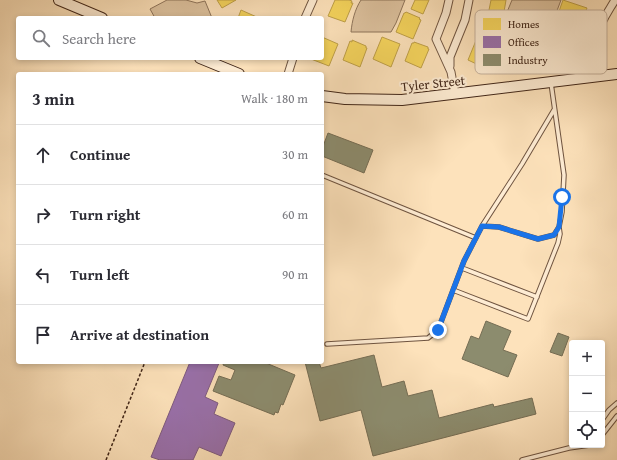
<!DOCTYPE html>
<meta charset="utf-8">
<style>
body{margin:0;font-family:"Gentium Book Plus",serif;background:#f7f7f7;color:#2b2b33}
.controls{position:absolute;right:12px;bottom:12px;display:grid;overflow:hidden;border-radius:4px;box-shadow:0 2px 6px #0003}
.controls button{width:36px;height:36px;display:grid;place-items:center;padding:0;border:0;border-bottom:1px solid #e1e1e2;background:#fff;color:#2b2b33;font:20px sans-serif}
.stop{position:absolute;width:12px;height:12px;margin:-9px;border:3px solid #1a73e8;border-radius:50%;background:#fff}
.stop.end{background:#1a73e8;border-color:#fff;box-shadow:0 1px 4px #0008}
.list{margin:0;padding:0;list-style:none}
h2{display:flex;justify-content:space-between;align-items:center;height:52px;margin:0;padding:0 16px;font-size:17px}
h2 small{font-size:13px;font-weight:400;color:#7c7c81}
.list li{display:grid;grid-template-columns:26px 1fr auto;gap:12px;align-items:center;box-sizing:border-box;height:60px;padding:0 16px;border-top:1px solid #e1e1e2}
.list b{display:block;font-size:15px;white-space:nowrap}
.list em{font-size:13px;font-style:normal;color:#7c7c81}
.icon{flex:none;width:22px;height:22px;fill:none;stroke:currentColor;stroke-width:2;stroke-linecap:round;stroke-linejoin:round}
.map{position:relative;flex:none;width:617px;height:460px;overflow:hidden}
.search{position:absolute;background:#fff;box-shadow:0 2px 6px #0003;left:16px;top:16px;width:308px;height:44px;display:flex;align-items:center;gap:10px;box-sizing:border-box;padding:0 14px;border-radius:4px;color:#7c7c81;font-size:15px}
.panel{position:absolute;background:#fff;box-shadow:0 2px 6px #0003;left:16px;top:72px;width:308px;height:292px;border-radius:4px}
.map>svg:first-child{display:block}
.green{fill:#ddc29f;stroke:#8e745b}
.homes{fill:#f6d55c;stroke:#bfa047}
.offices{fill:#9970ab;stroke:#7e5a7f}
.industry{fill:#8c8c6e;stroke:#756d54}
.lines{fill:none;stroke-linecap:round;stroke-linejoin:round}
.lane-casing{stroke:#6f5440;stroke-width:5.5}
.street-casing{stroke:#6f5440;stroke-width:9}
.secondary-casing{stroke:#402517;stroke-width:12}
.path{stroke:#402517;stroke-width:1.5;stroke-dasharray:3 2;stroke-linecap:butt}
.lane{stroke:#feecd3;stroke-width:3.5}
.street{stroke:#feecd3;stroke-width:7}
.secondary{stroke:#feecd3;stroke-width:10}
.route{stroke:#1a73e8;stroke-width:5}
.labels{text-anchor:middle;stroke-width:4;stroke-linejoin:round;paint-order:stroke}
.street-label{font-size:13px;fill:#402517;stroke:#feecd3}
.key{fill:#feecd3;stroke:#c5b09b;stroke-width:1}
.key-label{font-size:11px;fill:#402517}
</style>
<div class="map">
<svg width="617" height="460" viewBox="0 0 617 460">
<rect width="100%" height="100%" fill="#fde2bb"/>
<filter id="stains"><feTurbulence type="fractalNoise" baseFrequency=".005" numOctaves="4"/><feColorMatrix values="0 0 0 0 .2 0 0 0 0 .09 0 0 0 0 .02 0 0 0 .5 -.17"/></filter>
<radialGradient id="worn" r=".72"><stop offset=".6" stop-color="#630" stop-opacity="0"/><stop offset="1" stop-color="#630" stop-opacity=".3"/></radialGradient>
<path class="green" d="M167,0H186L197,3L205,1L212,18H155L150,9Z
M361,0H405L396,23L391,32H351C352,21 355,9 361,0Z
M512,0H561L555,16L546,15C534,21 516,32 505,17Z"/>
<path class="homes" d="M217,0H236L222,8Z
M335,0H349L352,1L351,3H353L345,22L328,16Z
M415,0H429L423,14L411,9Z
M491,0H506L502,24L499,23L497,35L483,33L486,20H487Z
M563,0L587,8L580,26L557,17Z
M241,10L259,18H238Z
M406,12L420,18L419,19L421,20L413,39L396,32L404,13H405Z
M322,37L338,44L329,66L311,59L322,58Z
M382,37L400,44L391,67L373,59Z
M477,38L493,44L483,67L468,60Z
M352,40L366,46V48H367L360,67L343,60L350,41L352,42Z
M414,42L428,47V49H429L421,68L405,61L412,43H414Z"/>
<path class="offices" d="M190,362L219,363L205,397L218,403L214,414L235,423L221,456L199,447L193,460H160L151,457Z"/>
<path class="industry" d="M328,133L373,150L364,173L322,156V149Z
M486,321L511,331L503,350L517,355L508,377L462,359L471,336L479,339Z
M558,333L569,337L562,356L550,352Z
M374,355L382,387L404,381L408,396L432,390L439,418L493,404L494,407L532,398L536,414L373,456L361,410L320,421L305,362H319L321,368Z
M224,362H267L266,363L295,375L283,405L281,404L278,413L275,412L274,415L213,391L219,376L231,380L235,370L223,365Z"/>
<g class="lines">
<g class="lane-casing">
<path id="lane" d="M551,83L564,175L562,212L559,227L554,235L538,239L499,227L482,226L522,164L554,110
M322,175L476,238
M462,268L537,297
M453,290L528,319L558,243L560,234L559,227
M327,344L428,338L438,330L464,261L482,226
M602,420L609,410L617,403
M602,435L617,416
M522,460L569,448L590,445"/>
</g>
<g class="street-casing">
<path id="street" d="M449,0L446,13L436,39L451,72L455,94
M305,18L313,0
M450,66V57L465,20L469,0
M288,74L293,58
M601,75C599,63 595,49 597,37C599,24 608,12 615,0"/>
</g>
<g class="secondary-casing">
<path id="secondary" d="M59,0L102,18
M200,58L239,74
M322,96L345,99L402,100L617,74"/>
</g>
<path class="path" d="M106,460L145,362"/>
<use href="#lane" class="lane"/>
<use href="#street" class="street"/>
<use href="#secondary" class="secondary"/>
</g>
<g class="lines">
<path class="route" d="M438,330L464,261L482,226L499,227L538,239L554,235L559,227L562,197"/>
</g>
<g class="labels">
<g class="street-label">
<text transform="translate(433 83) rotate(-6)" y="5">Tyler Street</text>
</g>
</g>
<rect x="475" y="10" width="132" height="64" rx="6" class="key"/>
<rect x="483" y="18" width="18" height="12" fill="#f6d55c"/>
<rect x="483" y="36" width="18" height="12" fill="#9970ab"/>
<rect x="483" y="54" width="18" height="12" fill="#8c8c6e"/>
<g class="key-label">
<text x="508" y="28">Homes</text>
<text x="508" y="46">Offices</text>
<text x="508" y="64">Industry</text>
</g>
<rect width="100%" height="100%" filter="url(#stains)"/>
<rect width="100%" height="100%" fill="url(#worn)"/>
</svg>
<div class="controls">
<button>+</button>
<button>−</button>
<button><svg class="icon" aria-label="locate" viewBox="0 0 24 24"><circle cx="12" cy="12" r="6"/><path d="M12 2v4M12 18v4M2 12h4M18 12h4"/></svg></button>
</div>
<div class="stop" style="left:562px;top:197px"></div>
<div class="stop end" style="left:438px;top:330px"></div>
<div class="search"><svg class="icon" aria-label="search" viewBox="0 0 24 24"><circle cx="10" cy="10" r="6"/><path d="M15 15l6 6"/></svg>Search here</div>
<section class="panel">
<h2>3 min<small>Walk · 180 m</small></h2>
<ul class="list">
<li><svg class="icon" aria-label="ahead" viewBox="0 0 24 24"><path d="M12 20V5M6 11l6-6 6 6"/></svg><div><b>Continue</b></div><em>30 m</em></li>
<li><svg class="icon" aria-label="right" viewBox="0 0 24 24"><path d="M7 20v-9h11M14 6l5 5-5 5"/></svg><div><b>Turn right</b></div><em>60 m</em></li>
<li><svg class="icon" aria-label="left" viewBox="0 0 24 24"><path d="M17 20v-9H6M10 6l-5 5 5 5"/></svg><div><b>Turn left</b></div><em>90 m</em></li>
<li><svg class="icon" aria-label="arrive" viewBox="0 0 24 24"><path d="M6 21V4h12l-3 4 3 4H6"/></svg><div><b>Arrive at destination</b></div></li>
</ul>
</section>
</div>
